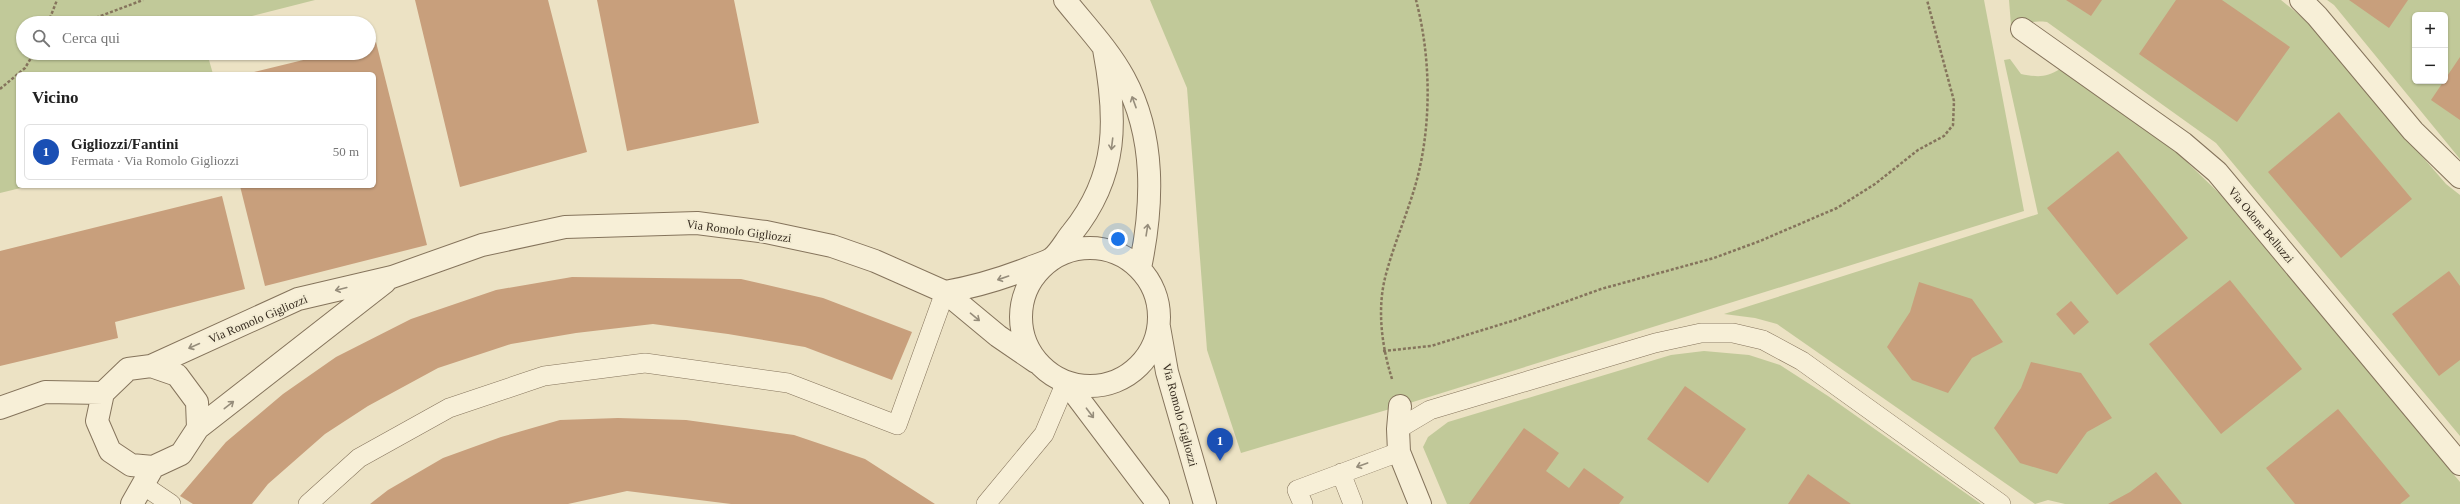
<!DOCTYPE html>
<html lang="it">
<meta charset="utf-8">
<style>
body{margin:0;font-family:"Times New Roman",serif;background:#f2f2f2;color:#222}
.controls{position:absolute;right:12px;top:12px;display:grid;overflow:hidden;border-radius:6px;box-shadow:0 1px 3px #0004}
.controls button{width:36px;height:36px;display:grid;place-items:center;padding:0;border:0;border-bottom:1px solid #e0e0e0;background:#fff;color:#222;font:20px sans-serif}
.you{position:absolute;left:1118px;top:239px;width:14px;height:14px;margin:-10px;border:3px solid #fff;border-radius:50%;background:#1a73e8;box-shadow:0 0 0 6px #1a73e833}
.badge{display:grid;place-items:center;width:26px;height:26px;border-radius:50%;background:#91332f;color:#fff;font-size:13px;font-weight:700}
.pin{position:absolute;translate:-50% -33px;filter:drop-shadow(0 1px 2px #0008)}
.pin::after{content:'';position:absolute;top:21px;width:14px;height:12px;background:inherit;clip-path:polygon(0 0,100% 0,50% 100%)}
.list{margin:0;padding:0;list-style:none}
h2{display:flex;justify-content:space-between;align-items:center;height:52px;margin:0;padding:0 16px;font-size:17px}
h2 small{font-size:13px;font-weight:400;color:#767676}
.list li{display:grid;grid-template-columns:26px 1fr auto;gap:12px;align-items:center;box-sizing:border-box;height:56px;margin:0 8px 8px;padding:0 8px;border:1px solid #e0e0e0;border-radius:6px}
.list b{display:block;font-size:15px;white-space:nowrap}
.list p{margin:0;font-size:13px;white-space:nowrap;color:#767676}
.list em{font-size:13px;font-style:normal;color:#767676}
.icon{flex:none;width:22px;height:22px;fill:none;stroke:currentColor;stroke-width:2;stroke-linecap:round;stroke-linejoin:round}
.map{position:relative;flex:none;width:2460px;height:504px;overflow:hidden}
.search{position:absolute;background:#fff;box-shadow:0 1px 3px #0004;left:16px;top:16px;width:360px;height:44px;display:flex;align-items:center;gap:10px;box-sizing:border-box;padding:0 14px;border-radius:22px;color:#767676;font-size:15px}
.panel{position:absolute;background:#fff;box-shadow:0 1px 3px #0004;left:16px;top:72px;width:360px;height:116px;border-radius:6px}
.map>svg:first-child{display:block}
.green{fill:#c1c999;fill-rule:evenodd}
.building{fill:#c89f7c}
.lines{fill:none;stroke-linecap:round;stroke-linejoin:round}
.service-casing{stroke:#85745c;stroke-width:20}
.minor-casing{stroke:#85745c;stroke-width:24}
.path{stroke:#85745c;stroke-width:2.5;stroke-dasharray:3 2;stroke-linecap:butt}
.service{stroke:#f7efd7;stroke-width:19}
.minor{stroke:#f7efd7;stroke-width:22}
.oneway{stroke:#968d7b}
.labels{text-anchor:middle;stroke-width:4;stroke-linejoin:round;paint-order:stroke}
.street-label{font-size:12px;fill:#362b1f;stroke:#f3ecd3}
</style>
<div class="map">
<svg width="2460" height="504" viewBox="0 0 2460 504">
<rect width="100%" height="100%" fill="#ece2c4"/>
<path class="green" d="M0,0H315L224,23H23V53H207L213,74H18V186H29L0,193Z
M1150,0H1984L2024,211L1400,406L1241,453L1207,350L1187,88Z
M2009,0H2281L2320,32L2338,59L2446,184L2460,195V436L2216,143L2047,22C2029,20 2022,24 2012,38Z
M2327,0H2460V159L2334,5ZM2415,15H2445V81H2415Z
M2010,59L2021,74C2037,77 2046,78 2060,69L2163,139L2221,195L2460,482V504H2065L2048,500L2035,504L1777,324L1755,318L1724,314L2038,214L2004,60Z
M1704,351L1749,355L1780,365L1828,396L1981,504H1447L1423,447L1428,437L1448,422L1671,355Z"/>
<path class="building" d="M415,0H548L587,152L460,187Z
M597,0H734L759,123L627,151Z
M2066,0H2102L2091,16Z
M2176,0H2222L2290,47L2237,122L2139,54Z
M2349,0H2408L2389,28Z
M376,42L427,245L265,286L240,186H374V74L250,73L332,53H369V44Z
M2460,57V120L2431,100Z
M2339,112L2412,199L2341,258L2268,172Z
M2118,151L2188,238L2117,295L2047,208Z
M222,196L245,289L115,322L118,338L0,366V251Z
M2449,271L2460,286V360L2439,376L2392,314Z
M572,277L741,279L823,298L912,332L892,380L805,347L728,334L653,324L576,333L511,344L438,368L368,406L325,434L268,484L252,504H193L180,496L226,442L283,394L336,357L411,319L496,290Z
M2230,280L2302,369L2221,434L2149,344Z
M1919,282L1972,299L2003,342L1972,358L1948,393L1912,380L1887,347L1910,312Z
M2071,301L2089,322L2074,335L2056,314Z
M2031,362L2081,373L2112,418L2087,432L2057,474L2020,463L1994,428L2021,388Z
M1685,386L1746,429L1708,483L1647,439Z
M2338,409L2410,496L2400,504H2295L2266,468Z
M618,418L686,420L794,435L865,459L935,504H731L627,491L568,504H370L388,490L443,458L501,437L560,420Z
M1524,428L1559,453L1546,471L1569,488L1584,468L1624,497L1619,504H1469Z
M2156,472L2182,504H2108L2130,492Z
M1808,474L1851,504H1788Z"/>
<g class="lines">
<g class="service-casing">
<path id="service" d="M1398,429L1430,410L1655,343L1701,333H1733L1763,340L1802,361L2001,504
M1341,473L1353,504
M143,485L171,504
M308,504L359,458L449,408L544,376L645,363L788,383L897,425L945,292
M986,504L1044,434L1066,382
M1303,504L1297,490L1399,452"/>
</g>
<g class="minor-casing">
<path id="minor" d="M1065,0C1085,25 1109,50 1124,78C1156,137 1153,205 1140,268
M2301,0L2317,16L2413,131L2460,177
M2022,29L2183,143L2217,172L2460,464
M1021 317a69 69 0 1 1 138 0a69 69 0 1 1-138 0Z
M945,292C974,287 1001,279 1029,268C1036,265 1045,263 1051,259C1059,254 1066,240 1072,233C1119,175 1117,118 1104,49
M1159,327L1167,372L1205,504
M151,366L298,299L392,277L482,245L565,227L697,223L766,232L832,246L875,261L945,292L998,336L1036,362
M1066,382L1158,504
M1400,406L1398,429L1399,452L1420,504
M0,408L45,392L103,393
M198,428L197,402L177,375L151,366L128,369L103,393L97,421L110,451L131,465L153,467L181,454L198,428L385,282
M132,504L153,467"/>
</g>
<path class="path" d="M48,23L57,0
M82,23L143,0
M0,89L25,68L34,53
M1383,351L1431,346L1515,320L1601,289L1714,258L1760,241L1837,208L1875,184L1918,150L1944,136L1953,125L1954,101L1927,0
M1392,379C1382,347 1377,311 1385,278C1393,246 1407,215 1416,183C1432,125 1431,57 1416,0"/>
<use href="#service" class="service"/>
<use href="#minor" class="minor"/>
</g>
<defs><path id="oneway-shaft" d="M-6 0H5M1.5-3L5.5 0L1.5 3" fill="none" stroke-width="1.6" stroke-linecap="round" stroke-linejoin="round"/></defs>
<g class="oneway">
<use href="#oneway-shaft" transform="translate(1134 102) rotate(-110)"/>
<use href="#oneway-shaft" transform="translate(1112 144) rotate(97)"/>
<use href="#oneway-shaft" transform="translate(1147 230) rotate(-81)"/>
<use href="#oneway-shaft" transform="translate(1003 278) rotate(161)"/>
<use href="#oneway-shaft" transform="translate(341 289) rotate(166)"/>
<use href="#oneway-shaft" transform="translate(975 317) rotate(40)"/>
<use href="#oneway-shaft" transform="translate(194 346) rotate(156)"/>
<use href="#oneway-shaft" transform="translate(229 405) rotate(-38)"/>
<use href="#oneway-shaft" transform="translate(1090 413) rotate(53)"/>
<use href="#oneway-shaft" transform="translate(1362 465) rotate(160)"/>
</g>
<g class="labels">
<g class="street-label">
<text transform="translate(2261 225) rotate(50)" y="4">Via Odone Belluzzi</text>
<text transform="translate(739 231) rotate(8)" y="4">Via Romolo Gigliozzi</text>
<text transform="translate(258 319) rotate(-23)" y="4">Via Romolo Gigliozzi</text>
<text transform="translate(1180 415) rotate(75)" y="4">Via Romolo Gigliozzi</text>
</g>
</g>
</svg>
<div class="controls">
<button>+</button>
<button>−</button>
</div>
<div class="you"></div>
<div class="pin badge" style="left:1220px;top:461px;background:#1a4fb4">1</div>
<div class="search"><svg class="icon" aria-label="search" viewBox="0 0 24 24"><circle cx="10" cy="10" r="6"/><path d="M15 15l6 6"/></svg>Cerca qui</div>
<section class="panel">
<h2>Vicino<small></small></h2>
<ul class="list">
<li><span class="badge" style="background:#1a4fb4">1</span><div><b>Gigliozzi/Fantini</b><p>Fermata · Via Romolo Gigliozzi</p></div><em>50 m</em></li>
</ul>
</section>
</div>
